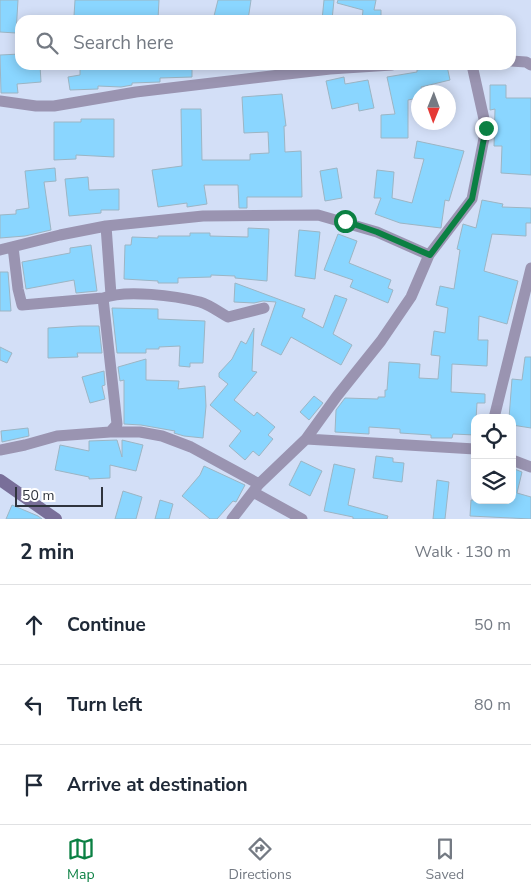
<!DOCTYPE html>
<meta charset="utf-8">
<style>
body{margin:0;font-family:"Nunito Sans",sans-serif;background:#f2f2f3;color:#1f2937}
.controls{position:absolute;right:15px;bottom:15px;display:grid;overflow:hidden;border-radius:10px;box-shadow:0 2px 12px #0003}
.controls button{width:45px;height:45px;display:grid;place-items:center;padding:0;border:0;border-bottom:1px solid #e0e1e3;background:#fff;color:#1f2937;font:25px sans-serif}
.compass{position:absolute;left:411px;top:85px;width:45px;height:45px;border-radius:50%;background:#fff;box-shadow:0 2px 12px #0003;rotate:181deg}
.scale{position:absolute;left:15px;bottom:12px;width:88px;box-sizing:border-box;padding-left:5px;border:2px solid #2f343d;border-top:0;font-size:14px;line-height:18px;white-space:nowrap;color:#2f343d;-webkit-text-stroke:4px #fff;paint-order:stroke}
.stop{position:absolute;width:15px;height:15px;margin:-11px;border:4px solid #0b8043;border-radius:50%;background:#fff}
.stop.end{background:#0b8043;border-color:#fff;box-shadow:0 1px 5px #0008}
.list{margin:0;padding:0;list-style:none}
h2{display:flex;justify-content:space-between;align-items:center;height:65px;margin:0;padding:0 20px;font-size:21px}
h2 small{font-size:16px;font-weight:400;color:#747a83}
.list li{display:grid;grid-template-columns:32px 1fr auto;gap:15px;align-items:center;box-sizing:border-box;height:80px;padding:0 20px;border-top:1px solid #e0e1e3}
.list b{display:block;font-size:19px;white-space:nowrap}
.list em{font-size:16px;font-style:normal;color:#747a83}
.icon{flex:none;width:28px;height:28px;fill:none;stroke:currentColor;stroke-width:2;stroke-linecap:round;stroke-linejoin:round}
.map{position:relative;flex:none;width:531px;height:519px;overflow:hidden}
.search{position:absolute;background:#fff;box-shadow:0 2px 12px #0003;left:15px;right:15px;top:15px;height:55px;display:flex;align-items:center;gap:12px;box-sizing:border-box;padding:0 18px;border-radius:15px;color:#747a83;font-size:19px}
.sheet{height:305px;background:#fff}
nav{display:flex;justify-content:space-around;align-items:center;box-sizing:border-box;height:70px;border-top:1px solid #e0e1e3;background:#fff;font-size:14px;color:#747a83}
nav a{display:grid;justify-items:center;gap:2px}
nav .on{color:#0b8043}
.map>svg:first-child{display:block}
.building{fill:#8ad6ff;stroke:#9cb5c4}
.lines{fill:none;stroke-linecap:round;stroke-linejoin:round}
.street{stroke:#9a94b1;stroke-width:11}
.secondary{stroke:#796f99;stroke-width:12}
.route{stroke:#0b8043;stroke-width:6}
</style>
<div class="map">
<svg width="531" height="519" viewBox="0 0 531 519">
<rect width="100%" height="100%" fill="#d3dff7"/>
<path class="building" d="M0,0H18L16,33L0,32Z
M75,0H159L158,19L122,17V20H103V18L74,16Z
M218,0H251L248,20H213Z
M324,0H334L332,20H322Z
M338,0H376L374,10H381V20H362L363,10L337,3Z
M20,54V65H40L41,82L17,84L18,93H1L0,55Z
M80,65H192V77L160,78V82L132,83V85L121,87L98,86V89L70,90L68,77L80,75Z
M447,66L450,80L421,87L422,92H418V98L408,100V138H381V115L395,114L387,77L417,72V70Z
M344,77L345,84L368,80L374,108L359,111L358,103L332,109L326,81Z
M490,85H506V98H531V175L501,173L502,146H494L495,109L490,110Z
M282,94L286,126H284L285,152L301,151L302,197H247V208H239L238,185H204L207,204L187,207V203L158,207L152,170L182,166L181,109H201L202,160H250V154L269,153L268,132L244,133L242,97Z
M81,119H114V157L76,155V159L54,160V122H81Z
M417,141L464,151L449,201L445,200L441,228L400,223L375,214L381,198H374L377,170L394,172L392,198L412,203L424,159L414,158Z
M55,168L56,181L44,182L51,230L25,236L0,238V215L16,214V210L29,208L25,171Z
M337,168L342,198L325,201L320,171Z
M88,177L89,190L119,189V210H101V213L69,216L65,179Z
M482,200L503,204L502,207L531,208V223H526V236L492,234L484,271L518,281L507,324L479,316L478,340H488L487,366L452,364L451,392L485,394V403H477L475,435L453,434L452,438H431V435L400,433V429L369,427V434L335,432L336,410L345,398L378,399V397H385V390H387L389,362L420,364L419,378L438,379L440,356L431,355L434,331L445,333L448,308L436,305L440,286L454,289L460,250L457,249L463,224L476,228Z
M248,228L269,229L267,281L235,278V276L211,275V277L178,278V283H158V281L124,279L125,245H131L132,237L158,238V236H190V233H210V236L248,237Z
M299,230L320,232L315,279L295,276Z
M338,234L357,241L349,263L391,280L388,288L393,290L388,303L350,287L353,280L324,270Z
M91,245L97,291L76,293L74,280L26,289L22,262L70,253V248Z
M0,272H8L11,311H0Z
M235,283L305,309L302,317L323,328L335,295L347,299L333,334L352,345L341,365L291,337L281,355L261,345L276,302L263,301L254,303L234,302Z
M112,308L158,309V319L205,321L203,363H190V367L179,366L180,346L159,347V349H146V353H117Z
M80,326H99L102,353H77L78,357L48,358V328Z
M254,328L252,371L257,372L234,400L254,416L257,412L275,427L268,435L273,439L259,456L253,451L245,460L229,446L241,431L210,405L228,384L219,377V373L232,359L241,341L246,344Z
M0,347L12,353L7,363L0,360Z
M525,357H531V428L512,425V418H509L512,379L522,380Z
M146,359V380L179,381L178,389L205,386L206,406L203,438L184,436L174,433L175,431L141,425L124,424V380L120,381L118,367Z
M104,371L105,385L102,386L105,399L90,403L82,377Z
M314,396L323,403L309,420L300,412Z
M28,428L29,436L2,442L1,431Z
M117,440L122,457V440L143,445L136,471L110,465V478L89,479V477L55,470L60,445L89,451V441Z
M376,456L393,458V462L404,463L402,482L373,478Z
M301,461L322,471L310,496L289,485Z
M334,464L355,469L348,505L388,516L387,519H353V517L324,511Z
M204,466L245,485L236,502L233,501L217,519H210L182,496L200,475Z
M512,468L522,472L517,493L531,497V519L470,516L471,500H512Z
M437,480L449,482L445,519H433Z
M123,491L142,497L136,519H115Z
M160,500L173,504L169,519H155Z
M12,505L38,516L42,519H6Z"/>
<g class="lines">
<path class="street" d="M511,61L526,62L531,65
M0,101L36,106H54L136,92L330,69L392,65
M106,226L111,295
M13,247L18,289L22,305L103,298C126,289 176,296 200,302C210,305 219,312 228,317L264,308
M0,250L60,235L106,226L203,216L318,215L377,232L429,255
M103,298L117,424L110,432
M494,418L531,268
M306,439L475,449
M0,450L25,445L57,436L110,432H140L162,436L191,447L259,484
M512,460L531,467
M253,492L302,519
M232,519L259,484L306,439L337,396L381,341L411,297L429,255L472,199L486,128L472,65"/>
<path class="secondary" d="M0,480L56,519"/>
</g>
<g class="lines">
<path class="route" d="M345,221L377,232L430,255L472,199L486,128"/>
</g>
</svg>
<div class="controls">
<button><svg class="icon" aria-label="locate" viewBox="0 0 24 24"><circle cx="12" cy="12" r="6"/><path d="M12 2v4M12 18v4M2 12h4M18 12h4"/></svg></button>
<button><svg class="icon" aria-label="layers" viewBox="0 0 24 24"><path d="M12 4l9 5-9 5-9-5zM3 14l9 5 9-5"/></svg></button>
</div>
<svg class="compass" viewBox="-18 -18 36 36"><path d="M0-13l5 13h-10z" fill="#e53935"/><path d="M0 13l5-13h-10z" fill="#747a83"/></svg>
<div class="scale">50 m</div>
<div class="stop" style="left:345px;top:221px"></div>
<div class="stop end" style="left:486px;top:128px"></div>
<div class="search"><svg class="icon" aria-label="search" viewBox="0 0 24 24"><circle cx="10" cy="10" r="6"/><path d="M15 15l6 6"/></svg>Search here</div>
</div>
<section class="sheet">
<h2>2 min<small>Walk · 130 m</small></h2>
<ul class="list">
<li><svg class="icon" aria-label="ahead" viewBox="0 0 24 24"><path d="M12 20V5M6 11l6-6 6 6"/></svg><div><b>Continue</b></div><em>50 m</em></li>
<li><svg class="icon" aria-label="left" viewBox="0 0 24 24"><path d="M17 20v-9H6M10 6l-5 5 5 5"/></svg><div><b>Turn left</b></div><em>80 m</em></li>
<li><svg class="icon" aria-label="arrive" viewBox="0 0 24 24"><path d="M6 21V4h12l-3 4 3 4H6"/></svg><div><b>Arrive at destination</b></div></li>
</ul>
</section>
<nav>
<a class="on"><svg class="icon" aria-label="map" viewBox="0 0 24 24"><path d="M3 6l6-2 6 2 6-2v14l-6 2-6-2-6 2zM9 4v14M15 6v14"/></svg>Map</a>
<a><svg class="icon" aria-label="directions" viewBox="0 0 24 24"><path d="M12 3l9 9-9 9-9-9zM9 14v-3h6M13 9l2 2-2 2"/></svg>Directions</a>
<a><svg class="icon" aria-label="saved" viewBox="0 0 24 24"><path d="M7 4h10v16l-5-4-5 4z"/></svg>Saved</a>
</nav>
